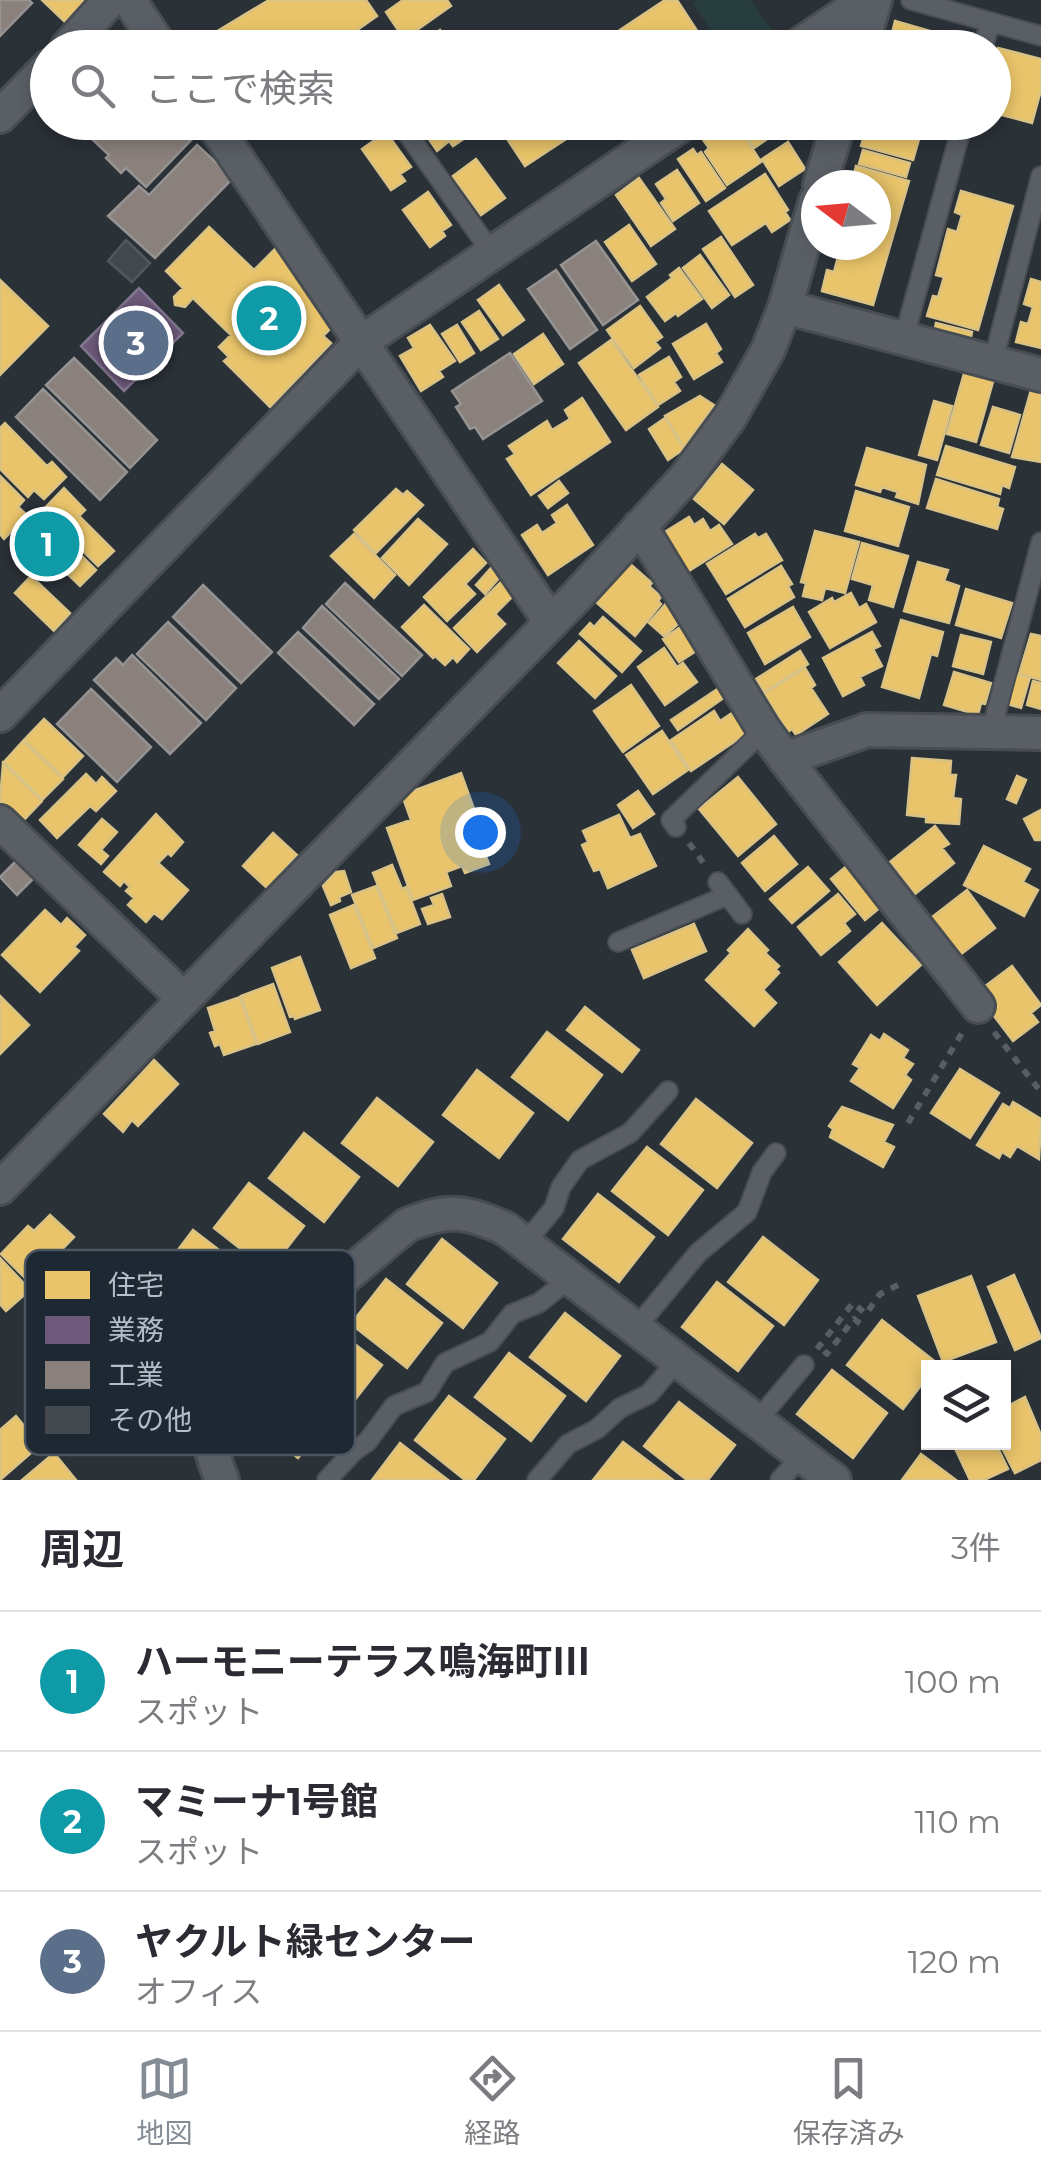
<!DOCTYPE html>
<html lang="ja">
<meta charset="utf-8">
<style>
body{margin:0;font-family:Montserrat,"Noto Sans JP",sans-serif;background:#f7f7f7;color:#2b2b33}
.controls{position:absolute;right:30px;bottom:30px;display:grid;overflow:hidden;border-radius:0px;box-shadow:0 5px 15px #0003}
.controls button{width:90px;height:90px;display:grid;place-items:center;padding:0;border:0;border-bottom:2px solid #e1e1e2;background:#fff;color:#2b2b33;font:50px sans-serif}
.compass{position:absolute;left:801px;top:170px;width:90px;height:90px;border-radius:50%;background:#fff;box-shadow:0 5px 15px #0003;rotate:286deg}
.you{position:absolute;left:480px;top:832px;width:35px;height:35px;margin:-25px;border:8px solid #fff;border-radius:50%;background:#1a73e8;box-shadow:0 0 0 15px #1a73e833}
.badge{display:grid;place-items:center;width:65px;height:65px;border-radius:50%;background:#838c95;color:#fff;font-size:32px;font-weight:700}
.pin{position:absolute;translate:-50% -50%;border:5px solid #fff;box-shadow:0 2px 10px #0006}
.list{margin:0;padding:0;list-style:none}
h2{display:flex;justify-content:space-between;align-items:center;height:130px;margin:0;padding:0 40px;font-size:42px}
h2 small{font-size:32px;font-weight:400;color:#7c7c81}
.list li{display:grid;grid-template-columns:65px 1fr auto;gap:30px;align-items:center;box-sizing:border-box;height:140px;padding:0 40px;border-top:2px solid #e1e1e2}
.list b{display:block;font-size:38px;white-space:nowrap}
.list p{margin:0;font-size:32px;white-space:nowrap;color:#7c7c81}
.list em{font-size:32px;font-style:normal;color:#7c7c81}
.icon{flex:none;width:55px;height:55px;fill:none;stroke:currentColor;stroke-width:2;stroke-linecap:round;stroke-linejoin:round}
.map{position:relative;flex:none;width:1041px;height:1480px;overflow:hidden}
.search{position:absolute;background:#fff;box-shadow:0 5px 15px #0003;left:30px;right:30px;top:30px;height:110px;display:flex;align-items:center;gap:25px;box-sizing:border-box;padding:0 35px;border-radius:55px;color:#7c7c81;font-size:38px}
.sheet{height:550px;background:#fff}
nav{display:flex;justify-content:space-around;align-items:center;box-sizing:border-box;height:140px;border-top:2px solid #e1e1e2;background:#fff;font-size:28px;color:#7c7c81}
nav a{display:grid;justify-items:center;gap:5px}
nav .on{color:#838c95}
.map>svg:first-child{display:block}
.green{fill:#273d3e}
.homes{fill:#e9c46a;stroke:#d9c286;stroke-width:2.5}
.offices{fill:#6d597a;stroke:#827791;stroke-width:2.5}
.industry{fill:#8a817c;stroke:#969393;stroke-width:2.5}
.building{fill:#42484d;stroke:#52585f;stroke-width:2.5}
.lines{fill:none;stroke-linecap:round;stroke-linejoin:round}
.service-casing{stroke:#484d52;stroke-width:22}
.minor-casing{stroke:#484d52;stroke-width:38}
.path{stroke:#585e62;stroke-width:6;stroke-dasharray:8 8;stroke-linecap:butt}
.service{stroke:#5a5f65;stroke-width:18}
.minor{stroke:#5a5f65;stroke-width:32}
.key{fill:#1d2832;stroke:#4a555f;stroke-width:2.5}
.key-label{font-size:28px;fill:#b3bdc8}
</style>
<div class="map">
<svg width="1041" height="1480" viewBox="0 0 1041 1480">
<rect width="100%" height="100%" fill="#2a3137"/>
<path class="green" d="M698,0H751L780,42L773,47H722L693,4Z"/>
<path class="homes" d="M42,0H86L65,22Z
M269,0H366L377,16L332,48L191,47Z
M403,0H447L451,6L404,39L386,12Z
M665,0H677L707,46L593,48Z
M895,21L948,36L945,48H896L897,45L890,42Z
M440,30L450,45L417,48L416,46Z
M998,48L1041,59V90L1032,123L994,113V91L1000,75L994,73Z
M417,122H454L465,138L453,146L449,141L437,151Z
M496,122H592L525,166Z
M716,122H735L761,162L727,185L705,152L709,148L699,134Z
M737,122H769L776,133L754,148Z
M875,122H924L913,160L861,146L867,126L873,127Z
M386,132L411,167L400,174L405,181L391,190L362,149Z
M788,142L805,169L779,186L762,159Z
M693,149L697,155L701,152L725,188L706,201L678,159Z
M863,150L910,163L906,177L859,164Z
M476,159L505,198L481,215L453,176Z
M856,166L909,181L873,305L822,291L827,270L834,272L839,253L830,250L832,245H876V185H851Z
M677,170L699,203L673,221L661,203L666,199L656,184Z
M765,174L788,210L785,212L790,220L772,232L766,223L732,245L709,211Z
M639,178L675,229L651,246L616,195Z
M961,191L1013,206L978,330L927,316L933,296L938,297L944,277L936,275L948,229L957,232L962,215L955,212Z
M428,192L451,225L442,231L445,236L430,247L403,210Z
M629,225L656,264L632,281L605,242Z
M209,227L254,270L275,249L289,261L332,327L323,336L331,343L270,407L224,361L229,357L219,347L231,335L193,298L185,307L175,305L174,297L183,288L166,271Z
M721,237L753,285L735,297L703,249Z
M700,255L729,295L712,308L683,268Z
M679,268L702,299L678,316L676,313L665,321L647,297L672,278L670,275Z
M1031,279L1041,282V348L1016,342L1021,322L1028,324L1033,307L1024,304Z
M0,280L48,326L0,375Z
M499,285L524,320L503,335L478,300Z
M640,306L662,337L655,342L660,348L634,368L607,330Z
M479,311L498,339L481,350L462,322Z
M936,323L972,332L970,342L934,333Z
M706,324L721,349L716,353L722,362L694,379L673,344Z
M430,325L455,361L439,371L443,377L421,391L400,356L414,348L408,338Z
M457,325L474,353L460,362L442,334Z
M543,334L563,364L534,384L514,354Z
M611,340L658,407L626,430L579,363Z
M669,357L681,377L674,382L680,391L658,405L639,375Z
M965,370L994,378L976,442L947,434Z
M1031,390L1041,392V462L1012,457Z
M700,396L714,405L684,447L665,416Z
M582,398L610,442L531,495L507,459L515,454L509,446L547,421L552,430L570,419L565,410Z
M934,401L952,406L937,460L919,455Z
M993,407L1020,415L1009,453L981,445Z
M665,418L684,449L668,460L649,429Z
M5,423L47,466L52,462L66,477L44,499L34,490L28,497L0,469V428Z
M946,446L1015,467L1009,488L1002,485L1000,494L937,475Z
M867,448L926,465L918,504L896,497L898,492L882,487L880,492L856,485Z
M722,464L753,490L724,524L694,499Z
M0,476L24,500L18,507L28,516L4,539L0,534Z
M936,479L999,499L997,507L1003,509L997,529L927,508Z
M559,481L568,493L548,508L539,496Z
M64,488L85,510L79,516L114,551L98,566L42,511Z
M396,489L403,495L407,491L423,505L376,553L354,530Z
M856,491L909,507L898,546L845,531Z
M567,505L593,545L548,575L522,535L537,525L542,533L557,523L552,515Z
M39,514L96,570L80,586L45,552L39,558L18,536Z
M689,517L694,525L703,519L710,531L719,525L732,544L684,574L660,535Z
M418,519L447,544L409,585L382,558Z
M815,531L859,542L845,593L825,588L822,600L803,596L806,583L801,582Z
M354,534L395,575L374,598L331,556Z
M755,534L758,538L766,534L782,560L726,594L707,564Z
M862,543L908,556L893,607L869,600L873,585L852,579Z
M473,549L486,563L465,584L475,594L447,621L424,597Z
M918,562L948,570L944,581L959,586L949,623L904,611Z
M629,563L652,583L649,586L661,597L658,601L661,604L635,636L596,602Z
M781,566L792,584L788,586L794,597L745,627L728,599Z
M491,568L501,576L485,594L476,585Z
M31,576L70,613L54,631L15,593Z
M503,580L516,593L495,614L505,624L477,652L454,628Z
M966,589L1012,603L1001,638L956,625Z
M851,593L859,608L866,604L876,622L830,648L809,612L832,598L834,602Z
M670,599L684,619L664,636L649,623Z
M424,605L469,649L457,662L453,657L445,665L435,656L433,658L402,627Z
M793,607L810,637L765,664L748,633Z
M603,617L641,651L622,672L580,634L590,623L594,627Z
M901,620L943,632L937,656L931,654L919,698L882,687Z
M685,624L701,648L679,662L663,639Z
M872,632L880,646L873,649L882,666L860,677L864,685L843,696L823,658Z
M1031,634L1041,636V680L1019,674Z
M961,635L991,642L983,674L953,666Z
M579,641L616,676L595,698L558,663Z
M664,648L677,667L683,663L697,682L665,705L638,667Z
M800,651L808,664L764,692L756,679Z
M805,668L815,685L811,688L828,714L796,735L792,729L788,732L764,694Z
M954,672L991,683L985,704L981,703L978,715L944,705Z
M1015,674L1030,677L1021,708L1007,704Z
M1033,681L1041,683V709L1027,705Z
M631,685L659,726L623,752L594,711Z
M719,688L725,697L678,730L671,720Z
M714,711L720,721L735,711L749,732L691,771L671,740Z
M44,719L83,756L63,777L24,740Z
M662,731L688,770L653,794L626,755Z
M23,741L63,779L42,800L4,762Z
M912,758L951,761L950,775H956L953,798L961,799L959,824L926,822V817L907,815Z
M3,763L42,801L22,822L0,801Z
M461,773L490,853L485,854L489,864L465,873L462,866L446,872L451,886L413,900L387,828L411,820L402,795Z
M86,774L96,784L102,777L116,791L96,811L90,806L57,838L40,820Z
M1017,776L1026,780L1016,803L1007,799Z
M738,777L776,824L738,856L699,809Z
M638,791L654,814L633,828L618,805Z
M1041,810V840H1035L1024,819Z
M156,814L183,842L171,856L168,853L158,863L188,890L162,919L154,913L146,922L128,905L134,898L126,891L130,887L124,881L120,886L104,872Z
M619,815L630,838L640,834L656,866L608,888L600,869L594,871L582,845L588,842L583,831Z
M102,819L117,832L101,850L108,856L101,864L79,845Z
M935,826L949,844L942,848L954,863L915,894L890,862Z
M273,833L297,855L267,888L243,866Z
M774,836L797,864L765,891L742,863Z
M984,846L1030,869L1023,882L1038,890L1024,916L964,885Z
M392,865L402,889L406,887L420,924L397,933L373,873Z
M848,865L883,905L865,920L831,879Z
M808,867L829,891L792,923L770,899Z
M344,871L351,892L339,897L340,901L331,905L323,886L336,872Z
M376,886L397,938L373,948L352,895Z
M967,890L995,928L956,958L927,921Z
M442,894L450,917L428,924L422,909L434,905L431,898Z
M838,894L855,914L844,923L850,931L821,955L798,927Z
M354,905L375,958L351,968L330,915Z
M45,910L61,925L67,918L85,935L74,947L79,951L40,992L2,955Z
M882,923L921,965L877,1005L839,962Z
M694,924L706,951L644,978L632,950Z
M748,929L768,950L765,953L779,966L776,969L779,973L763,990L776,1003L754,1026L706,980L731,953L728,950Z
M300,957L320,1010L295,1019L294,1016L290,1017L272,968Z
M1012,966L1041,1005L1031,1013L1038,1022L1013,1041L991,1012L994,1008L986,997L984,987Z
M273,984L290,1032L258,1044L241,996Z
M0,996L29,1025L0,1054Z
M240,997L256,1044L224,1055L220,1044L215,1046L210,1033L215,1031L208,1008Z
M585,1007L639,1050L622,1072L567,1030Z
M547,1032L602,1075L568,1120L512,1077Z
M884,1034L908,1050L903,1058L913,1064L905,1075L911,1080L893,1108L851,1081L860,1068L853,1064L871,1035L880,1041Z
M154,1060L178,1084L138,1126L132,1120L123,1132L104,1114Z
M960,1069L999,1093L970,1138L931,1113Z
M477,1070L533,1113L499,1158L443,1115Z
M377,1098L433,1142L398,1186L342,1143Z
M696,1099L752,1143L717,1188L661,1144Z
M1013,1102L1041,1119L1039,1159L1017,1146L1010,1157L1002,1152L999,1158L977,1145L1003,1104L1010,1108Z
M842,1107L893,1125L884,1142L894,1147L883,1167L830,1137L833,1129L829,1126Z
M304,1133L359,1177L324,1222L269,1178Z
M647,1147L703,1190L668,1235L612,1191Z
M249,1183L304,1226L269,1271L214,1228Z
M598,1194L654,1237L619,1282L563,1239Z
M50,1215L74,1237L51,1261L56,1266L36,1289L1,1254L28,1226L34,1231Z
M193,1230L249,1273L214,1318L159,1275Z
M763,1237L818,1280L784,1325L728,1282Z
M442,1239L497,1283L463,1328L407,1284Z
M0,1258L30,1290L6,1311L0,1304Z
M1014,1275L1041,1338L1015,1350L988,1287Z
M971,1276L996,1342L943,1362L918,1296Z
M386,1279L442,1323L407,1368L351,1324Z
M717,1282L773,1326L738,1371L682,1327Z
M565,1313L620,1356L586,1401L530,1357Z
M882,1320L938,1364L928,1368V1376L903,1409L847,1365Z
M326,1322L382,1365L347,1410L291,1367Z
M509,1353L565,1396L531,1441L475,1397Z
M277,1369L333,1413L298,1458L243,1414Z
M832,1370L887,1413L853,1458L797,1414Z
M449,1396L505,1439L474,1480H465L415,1440Z
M1025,1397L1041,1435V1460L1015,1473L999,1442H1004V1402L1006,1407Z
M679,1402L735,1445L708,1480H687L644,1446Z
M16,1416L40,1445L0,1480V1430Z
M623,1442L673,1480H593Z
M952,1442H995L1008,1469L984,1480H970Z
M400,1443L448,1480H372Z
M54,1453L76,1480H22Z
M921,1454L956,1480H902Z"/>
<path class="offices" d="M139,288L183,333L124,391L81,346Z"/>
<path class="industry" d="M0,0H29L32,3L0,36Z
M110,122H179L194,137L146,187L126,168L121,173L106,158L109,155L93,140Z
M197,145L233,178L155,258L108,216L139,186L149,195Z
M596,241L638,300L603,325L561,265Z
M556,270L597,330L570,349L528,289Z
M510,353L542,401L483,439L475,427L470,429L456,407L461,404L452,391Z
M74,358L157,440L130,468L46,385Z
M43,389L127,472L100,500L16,417Z
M345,583L422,655L402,676L326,604Z
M203,585L272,652L241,683L173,617Z
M322,606L399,679L379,699L303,628Z
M168,622L236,688L206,720L137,654Z
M298,632L374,704L354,725L278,653Z
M132,655L201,723L170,754L94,680L116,658L123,665Z
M91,689L151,747L117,782L57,724Z
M16,861L34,878L17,895L0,877Z"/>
<path class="building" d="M126,240L150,263L132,282L108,261Z"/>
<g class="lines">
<g class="service-casing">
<path id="service" d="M911,0L1041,36
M983,48L990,22
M402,126L492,253
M904,338L963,122
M993,362L1041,176
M991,732L1041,542
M676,827L671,820L764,730
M718,882L742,914
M618,942L728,895
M525,1243L554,1208L561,1187L580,1160L630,1133L668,1091
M636,1328L698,1253L747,1212L762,1172L776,1153
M757,1421L804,1365
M327,1480L354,1451L367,1442L394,1406L427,1392L445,1363L490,1342L512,1314L539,1303L559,1287L567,1275
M537,1480L568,1444L597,1429L620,1408L649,1394L678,1360
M780,1480L802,1456"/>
</g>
<g class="minor-casing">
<path id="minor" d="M129,0L161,48
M67,48L110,0
M795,48L866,0
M861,48L875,0
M0,116L48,67
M212,122L550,621
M820,185L839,122
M785,307L1041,375
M640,526L764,730L785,759L867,730L1041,733
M0,715L360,343L685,122
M785,759L978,1006
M0,822L183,998
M0,1188L575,598L686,477L730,417L768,350L785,307L816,200
M222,1480C203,1434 202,1407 236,1368L407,1225C448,1208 467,1211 506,1229L834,1480"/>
</g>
<path class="path" d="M689,843L705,865
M994,1032L1041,1092
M908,1123L962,1033
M817,1349L853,1303L866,1314L880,1294L904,1282
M824,1351L827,1354L854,1319L863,1326"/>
<use href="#service" class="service"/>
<use href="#minor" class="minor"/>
</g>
<rect x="25" y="1250" width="330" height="205" rx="15" class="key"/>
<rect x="45" y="1271" width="45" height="28" fill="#e9c46a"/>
<rect x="45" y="1316" width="45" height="28" fill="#6d597a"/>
<rect x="45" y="1361" width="45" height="28" fill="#8a817c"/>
<rect x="45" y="1406" width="45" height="28" fill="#42484d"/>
<g class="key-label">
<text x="108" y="1295">住宅</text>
<text x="108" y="1340">業務</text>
<text x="108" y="1385">工業</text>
<text x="108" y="1430">その他</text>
</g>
</svg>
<div class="controls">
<button><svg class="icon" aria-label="layers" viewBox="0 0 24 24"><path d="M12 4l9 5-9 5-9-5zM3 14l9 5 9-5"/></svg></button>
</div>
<svg class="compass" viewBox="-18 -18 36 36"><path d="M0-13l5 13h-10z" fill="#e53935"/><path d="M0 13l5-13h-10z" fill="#7c7c81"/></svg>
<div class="you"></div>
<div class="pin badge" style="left:47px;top:544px;background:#0f9aa8">1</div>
<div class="pin badge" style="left:269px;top:318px;background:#0f9aa8">2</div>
<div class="pin badge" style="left:136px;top:343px;background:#5c6f8a">3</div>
<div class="search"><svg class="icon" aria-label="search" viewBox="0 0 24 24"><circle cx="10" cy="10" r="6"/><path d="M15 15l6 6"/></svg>ここで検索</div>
</div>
<section class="sheet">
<h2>周辺<small>3件</small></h2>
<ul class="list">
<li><span class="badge" style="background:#0f9aa8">1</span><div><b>ハーモニーテラス鳴海町Ⅲ</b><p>スポット</p></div><em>100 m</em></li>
<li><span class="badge" style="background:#0f9aa8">2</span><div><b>マミーナ1号館</b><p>スポット</p></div><em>110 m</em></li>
<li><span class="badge" style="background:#5c6f8a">3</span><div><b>ヤクルト緑センター</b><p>オフィス</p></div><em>120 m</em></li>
</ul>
</section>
<nav>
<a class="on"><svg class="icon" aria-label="map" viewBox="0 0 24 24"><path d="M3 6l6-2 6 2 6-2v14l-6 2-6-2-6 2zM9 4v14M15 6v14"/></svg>地図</a>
<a><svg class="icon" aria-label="directions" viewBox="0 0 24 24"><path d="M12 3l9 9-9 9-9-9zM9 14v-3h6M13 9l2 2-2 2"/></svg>経路</a>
<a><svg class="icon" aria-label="saved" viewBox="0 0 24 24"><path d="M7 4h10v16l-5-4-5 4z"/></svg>保存済み</a>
</nav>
